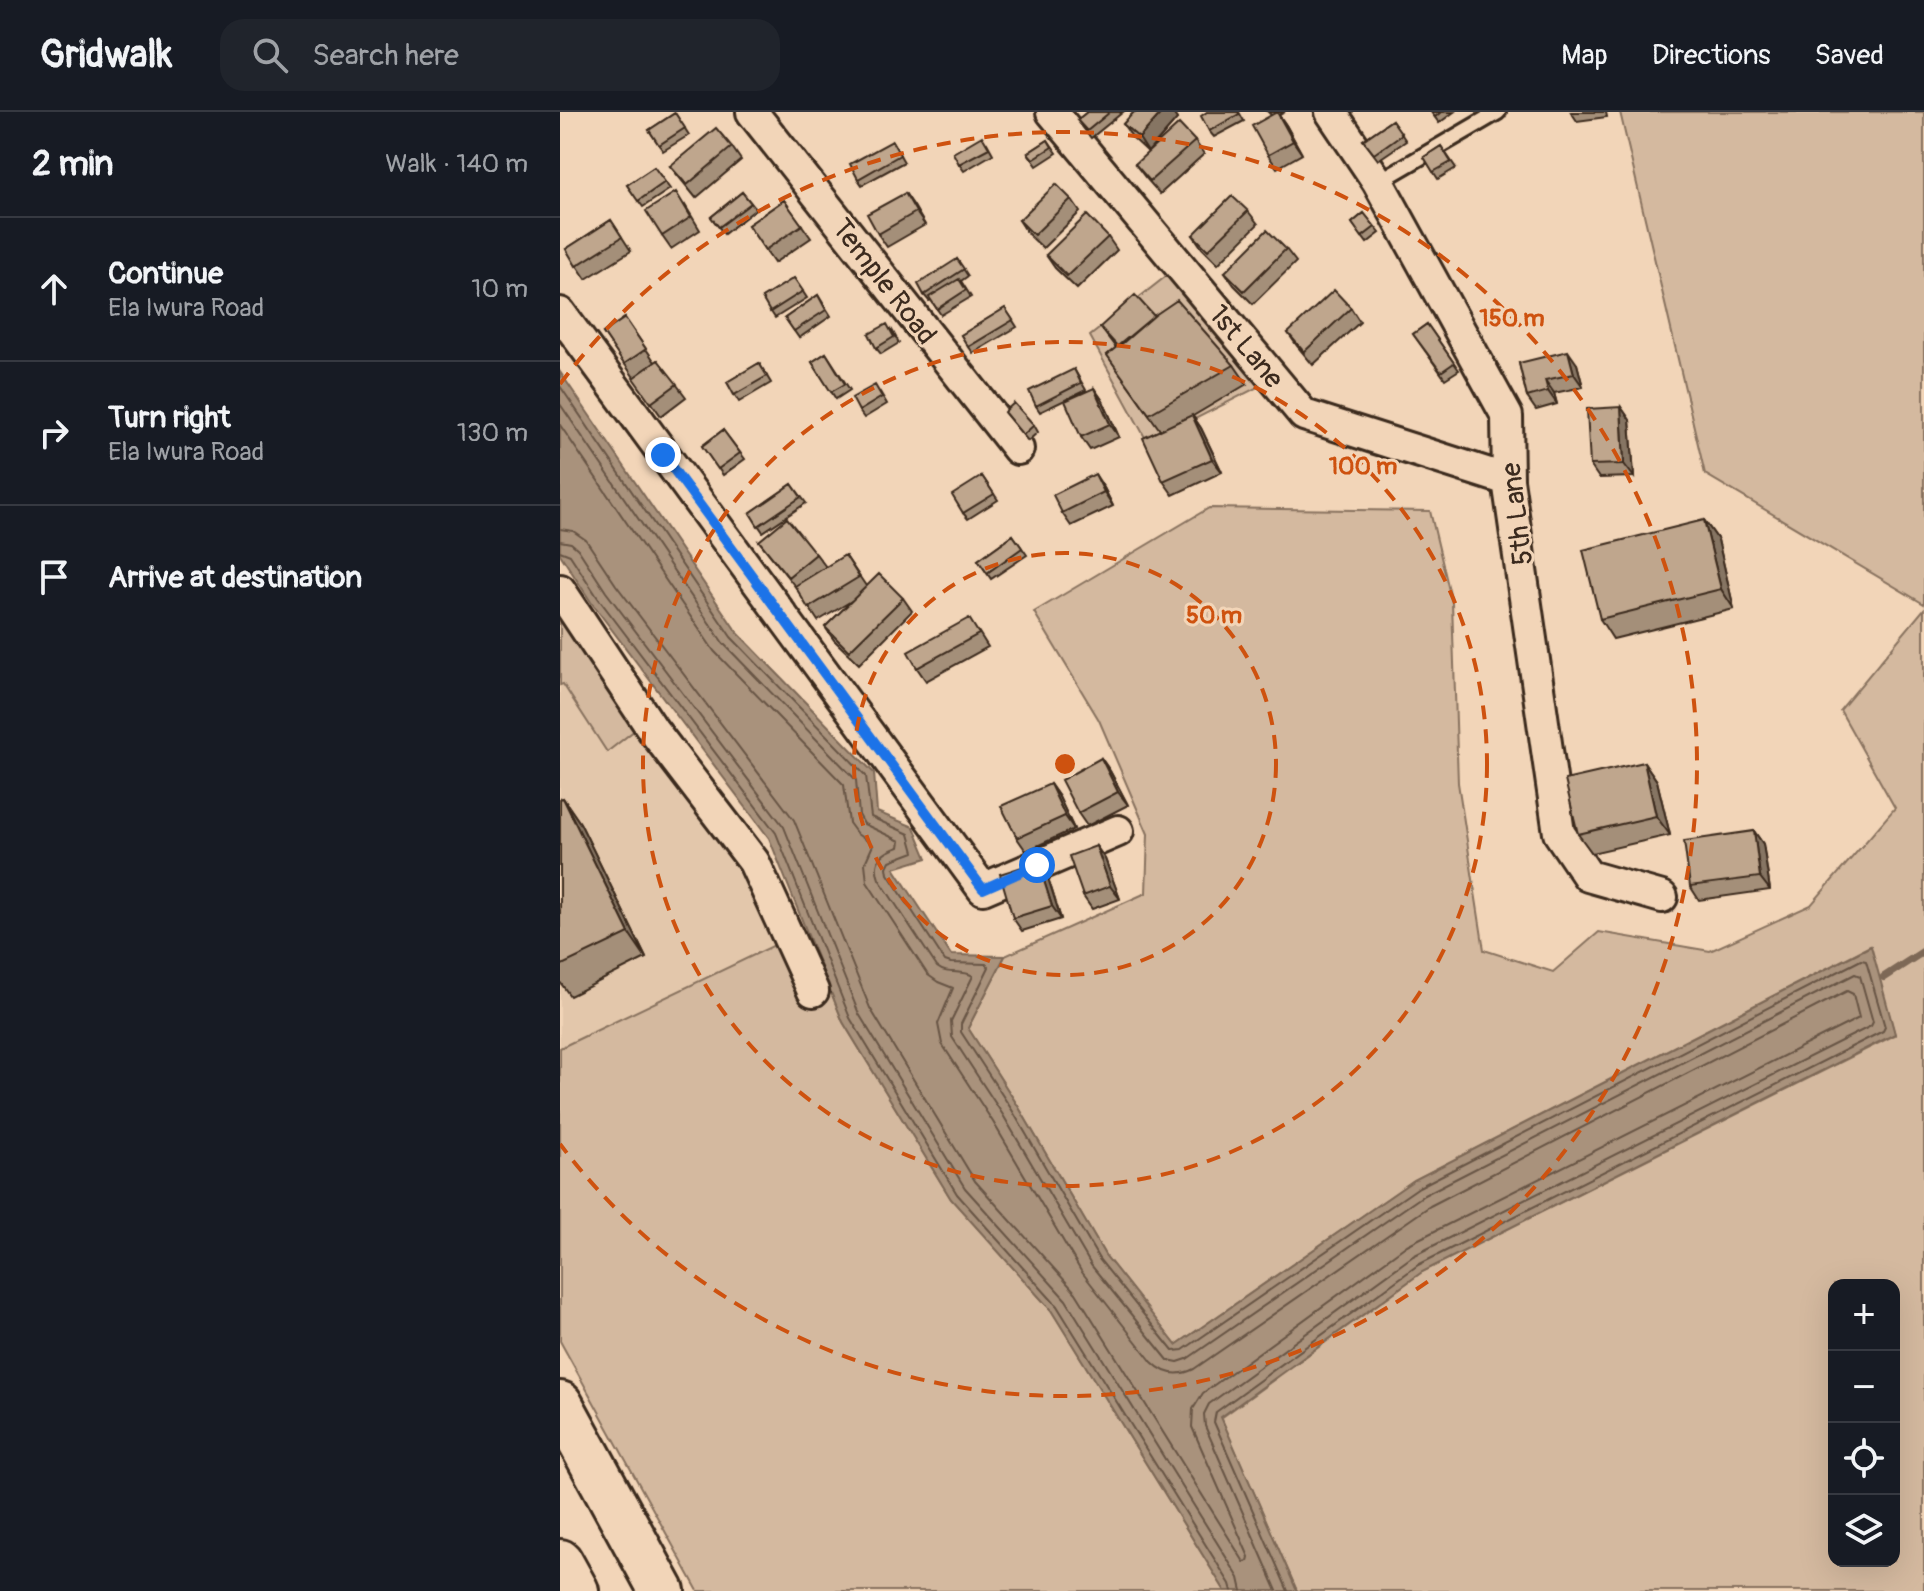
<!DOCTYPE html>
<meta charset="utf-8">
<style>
body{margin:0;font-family:Pangolin,sans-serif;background:#20242c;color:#f1f3f6}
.controls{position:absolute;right:24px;bottom:24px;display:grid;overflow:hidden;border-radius:16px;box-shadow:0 8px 32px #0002}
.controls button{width:72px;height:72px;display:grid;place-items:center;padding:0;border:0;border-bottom:2px solid #363941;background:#171b24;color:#f1f3f6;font:40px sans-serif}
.stop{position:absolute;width:24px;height:24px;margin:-18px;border:6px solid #1a73e8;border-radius:50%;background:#fff}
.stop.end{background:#1a73e8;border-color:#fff;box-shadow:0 2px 8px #0008}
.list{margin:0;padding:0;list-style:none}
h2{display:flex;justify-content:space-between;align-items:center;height:104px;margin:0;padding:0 32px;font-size:34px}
h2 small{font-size:26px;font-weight:400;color:#9ea1a6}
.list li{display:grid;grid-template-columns:52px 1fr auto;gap:24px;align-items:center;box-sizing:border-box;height:144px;padding:0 32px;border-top:2px solid #363941}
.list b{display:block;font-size:30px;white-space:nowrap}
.list p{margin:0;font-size:26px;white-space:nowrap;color:#9ea1a6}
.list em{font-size:26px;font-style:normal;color:#9ea1a6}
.icon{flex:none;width:44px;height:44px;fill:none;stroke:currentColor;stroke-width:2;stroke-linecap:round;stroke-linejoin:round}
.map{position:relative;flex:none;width:1364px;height:1479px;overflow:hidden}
header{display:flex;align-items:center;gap:48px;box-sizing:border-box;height:112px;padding:0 40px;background:#171b24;border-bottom:2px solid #363941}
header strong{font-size:38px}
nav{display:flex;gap:44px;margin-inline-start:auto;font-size:28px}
.search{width:560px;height:72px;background:#20242c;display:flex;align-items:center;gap:20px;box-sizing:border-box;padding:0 28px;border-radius:24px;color:#9ea1a6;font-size:30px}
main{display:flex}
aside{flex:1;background:#171b24}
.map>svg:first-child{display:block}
.built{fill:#e3c7ab}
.green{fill:#d4b99f;stroke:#88725e;stroke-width:2;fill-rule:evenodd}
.water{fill:#a9927c;stroke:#7d6856;stroke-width:2}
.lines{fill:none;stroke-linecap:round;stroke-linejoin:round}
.shore{stroke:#675444;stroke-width:2}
.stream{stroke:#7d6856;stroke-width:8}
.lane-casing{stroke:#3b2a1e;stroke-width:20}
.street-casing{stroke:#3b2a1e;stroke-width:36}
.highway-casing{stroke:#3b2a1e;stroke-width:50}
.lane{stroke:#f2d5b8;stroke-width:14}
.street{stroke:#f2d5b8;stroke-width:30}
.highway{stroke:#f2d5b8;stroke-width:44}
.wall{fill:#a48f79;stroke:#3b2a1e;stroke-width:2}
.shaded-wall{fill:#867463;stroke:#3b2a1e;stroke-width:2}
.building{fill:#bfa68d;stroke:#3b2a1e;stroke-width:2}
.route{stroke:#1a73e8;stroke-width:10}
.ring{fill:none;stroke:#ce520f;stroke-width:4;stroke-dasharray:14 10}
.labels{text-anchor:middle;stroke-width:6;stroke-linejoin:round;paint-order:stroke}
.street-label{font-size:28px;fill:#3b2a1e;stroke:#f2d5b8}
.centre{fill:#ce520f;stroke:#f2d5b8;stroke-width:4}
.ring-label{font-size:24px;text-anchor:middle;font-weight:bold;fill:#ce520f;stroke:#f2d5b8;stroke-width:6;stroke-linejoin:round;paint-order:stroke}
</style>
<header>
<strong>Gridwalk</strong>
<div class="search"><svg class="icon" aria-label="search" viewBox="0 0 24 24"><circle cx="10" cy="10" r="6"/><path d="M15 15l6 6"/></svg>Search here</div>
<nav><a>Map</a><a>Directions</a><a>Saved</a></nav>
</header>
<main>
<aside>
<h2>2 min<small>Walk · 140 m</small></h2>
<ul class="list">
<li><svg class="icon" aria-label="ahead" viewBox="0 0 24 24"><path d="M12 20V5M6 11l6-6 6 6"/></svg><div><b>Continue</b><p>Ela Iwura Road</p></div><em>10 m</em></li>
<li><svg class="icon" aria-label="right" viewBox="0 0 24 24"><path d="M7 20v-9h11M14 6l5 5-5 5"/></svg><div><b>Turn right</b><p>Ela Iwura Road</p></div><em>130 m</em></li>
<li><svg class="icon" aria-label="arrive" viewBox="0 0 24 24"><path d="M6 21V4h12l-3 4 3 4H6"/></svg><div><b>Arrive at destination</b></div></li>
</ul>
</aside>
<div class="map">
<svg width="1364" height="1479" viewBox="0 0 1364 1479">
<rect width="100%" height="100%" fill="#f2d5b8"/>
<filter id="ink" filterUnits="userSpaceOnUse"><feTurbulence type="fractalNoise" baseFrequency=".0125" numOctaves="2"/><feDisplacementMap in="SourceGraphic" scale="16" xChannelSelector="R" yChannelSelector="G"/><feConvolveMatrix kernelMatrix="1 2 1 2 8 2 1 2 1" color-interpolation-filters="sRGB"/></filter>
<g filter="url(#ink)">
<path class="built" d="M2,571L47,640L80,614L183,762L220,831L0,936V573Z"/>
<path class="green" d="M1060,0H1364V492L1145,362Z
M614,158L700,274L588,331L530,224Z
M649,396L870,399L892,491L898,671L924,838L993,860L1039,820L1150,839L1251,793L1335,696L1280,598L1364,497V1479H737L661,1306L862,1160L1335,923L1310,834L854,1068L616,1233L545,1143L458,994L408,916L445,844L586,781L588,722L539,608L474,500ZM1274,1173H1334V1449H1274Z
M0,502L80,614L47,640L3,572L0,573Z
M246,818L283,910L391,1087L491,1198L665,1479H138L0,1229V936Z"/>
<path class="water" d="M0,260L177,520L314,661L317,700L354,715L367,746L334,756L391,843L445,844L408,916L458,994L545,1143L616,1233L854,1068L1311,834L1335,922L862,1160L661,1305L737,1479H665L491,1198L391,1087L283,910L209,726L31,490L0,442Z"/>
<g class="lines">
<path class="shore" d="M0,274L171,525L306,664L311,705L349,722L354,740L330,749L327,755L328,762L385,849L391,851L426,852L429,855L401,912V920L452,998L539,1147L613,1239L623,1238L859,1075L1301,848L1306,849L1325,915L1323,919L858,1153L656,1300L654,1310L728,1479
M0,292L163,531L296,668L299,703L304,712L340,729L339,735C323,740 312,748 319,767L377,855C388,864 402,857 413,864L391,909L392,925L443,1003L531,1153L608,1248L618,1250L627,1247L864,1083L1295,862L1300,864L1313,910L1311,914L853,1144L649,1292L644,1302L645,1314L717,1479
M0,313L154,539L284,673L289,711L297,722L313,733L305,751L307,770L368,863L378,870L393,876L378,912L382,932L433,1010L521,1159L592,1250C604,1262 618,1265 634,1257L870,1094L1287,879L1293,882L1299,906L847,1133L643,1281L633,1297L632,1315L689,1445L688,1449L684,1450L516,1181L415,1069L310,896L234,708L56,473L26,428L13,419L0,417
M0,429L11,431L18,437L46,480L224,715L299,902L405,1076L506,1188L679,1466L682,1479
M0,439L10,443L38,486L216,721L290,906L397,1082L497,1194L670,1472L672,1479"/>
<path class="stream" d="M1324,865L1364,839"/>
<g class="lane-casing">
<path id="lane" d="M818,70L938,0"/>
</g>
<g class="street-casing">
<path id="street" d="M192,0L458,337
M492,0L744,303L948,368
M771,0L818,70L947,304L948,368L999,721L1028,764L1102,785
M0,201L423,777L558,719
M0,478L93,618L194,750L253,879"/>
</g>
<g class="highway-casing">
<path id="highway" d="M0,1292L102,1479
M0,1450L16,1479"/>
</g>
<use href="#lane" class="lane"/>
<use href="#street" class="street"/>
<use href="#highway" class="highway"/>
</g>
<path class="wall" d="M527,0H563L531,26L517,8Z
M574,0H612L617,7L588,40L572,25L563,12Z
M647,0H679L684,9L654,25L649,19Z
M708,0H725L719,3L726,13L742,42L717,56L708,43L711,3Z
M871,0H894L879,11Z
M1011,0H1046L1047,5L1017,9Z
M115,1L129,23L103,39L89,18Z
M832,8L846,29L818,48L803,28Z
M488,28L497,41L477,54L468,41Z
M332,29L344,50L302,73L298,67Z
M635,29L644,42L600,82L585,65L575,52Z
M427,31L433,42L404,59L399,52Z
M881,34L896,56L878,67L864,45Z
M172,35L181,48L136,86L110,54Z
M94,55L110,77L83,95L67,73Z
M182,80L196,97L164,122L151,105Z
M345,81L365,113L327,135L318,122Z
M511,87L520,100L483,136L468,122L459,108Z
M224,88L251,126L214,151L188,113Z
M125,93L140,118L111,137L102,124Z
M688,99L698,112L658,152L642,136L633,123Z
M804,101L820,121L807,131L792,111Z
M51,108L71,139L26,167L6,137Z
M548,125L557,138L517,177L495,156L486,143Z
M726,137L736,150L693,192L674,173L665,160Z
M397,147L408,164L401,169L411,185L381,203L371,188L369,189L364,183Z
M234,166L247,186L215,206L202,186Z
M258,183L271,204L239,226L225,206Z
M445,196L457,215L413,241L401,223Z
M791,196L800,210L753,253L737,234L728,221Z
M594,204L674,253L687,272L633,304L641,316L662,360L613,383L603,369L600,318L547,243L556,236L540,215Z
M65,206L95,250L98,248L126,285L101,304L43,221Z
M867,212L899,258L885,267L853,222Z
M332,218L339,231L321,242L316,236Z
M266,241L290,278L276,287L252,250Z
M199,251L211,271L179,290L167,270Z
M959,251L1017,252L1023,275L994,281L997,292L976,298L967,285Z
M514,257L526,278L480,300L476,294Z
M534,276L543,289L559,325L530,338L521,325Z
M320,280L327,292L304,306L299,299Z
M1061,295L1070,308L1074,365L1039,366L1030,353Z
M444,300L474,313L478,320L468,329Z
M163,318L185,347L163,363L142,334Z
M422,364L438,388L408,407L403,401Z
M232,372L246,391L203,420L190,401Z
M544,376L553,394L511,414L502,401Z
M1144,408L1158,428L1174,497L1053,527L1040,507Z
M453,423L467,443L431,467L418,448Z
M199,429L256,442L266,455L285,443L306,474L343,486L352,499L299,552L274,528L265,515L293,488L258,509L237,477Z
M418,519L428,535L366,569L357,556Z
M541,646L550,659L568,693L527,714L518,701Z
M1084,650L1097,669L1110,723L1032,741L1018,722Z
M490,672L499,685L514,717L466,739L457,726Z
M3,686L20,711L86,846L10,884L0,870V687Z
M1194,719L1203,732L1210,778L1139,788L1130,774Z
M536,734L545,747L560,787L532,797L523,784Z
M478,750L487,763L501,807L462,819L453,806Z"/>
<path class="shaded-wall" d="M602,0H612L617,7L588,40L579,26Z
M717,0L726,13L742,42L733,29Z
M345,81L354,94L365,113L356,100Z
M1008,239L1017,252L1023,275L1014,262Z
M985,268L994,281L997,292L988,279Z
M534,276L543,289L559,325L550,312Z
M1061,295L1070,308L1074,365L1064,352Z
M632,303L641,316L662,360L652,347Z
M535,362L544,376L553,394L544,380Z
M1144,408L1158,428L1174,497L1161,477Z
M541,646L550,659L568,693L558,680Z
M1084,650L1097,669L1110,723L1096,704Z
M490,672L499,685L514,717L505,704Z
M3,686L20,711L86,846L69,821Z
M1194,719L1203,732L1210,778L1200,765Z
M536,734L545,747L560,787L550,774Z
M478,750L487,763L501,807L492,794Z"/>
<path class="building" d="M527,0H550L527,19L517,8Z
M574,0H602L579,26L563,12Z
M647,0H678L679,2L649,19L641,4Z
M717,0L733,29L708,43L692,14Z
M871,0H881L875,5Z
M115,1L125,16L99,33L89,18Z
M832,8L842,22L814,42L803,28Z
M619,12L635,29L590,69L575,52Z
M156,16L172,35L127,73L110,54Z
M422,24L429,36L399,52L393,41Z
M488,28L492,35L473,47L468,41Z
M332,29L340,43L298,67L290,52Z
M881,34L891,50L873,60L864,45Z
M94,55L105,70L78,89L67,73Z
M496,72L511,87L474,123L459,108Z
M116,80L131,105L102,124L86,99Z
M182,80L191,91L159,115L151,105Z
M345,81L356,100L318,122L307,102Z
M672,84L688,99L648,138L633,123Z
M224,88L242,113L205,138L188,113Z
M804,101L815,115L802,125L792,111Z
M527,103L548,125L507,164L486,143Z
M51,108L62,125L16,154L6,137Z
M707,118L726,137L684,179L665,160Z
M397,147L404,157L364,183L358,172Z
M234,166L243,179L210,200L202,186Z
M399,167L406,178L377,197L369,185Z
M774,178L791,196L744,240L728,221Z
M258,183L266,198L234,219L225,206Z
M575,183L594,204L558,235L540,215Z
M617,188L674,253L589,302L547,243L595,203Z
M445,196L453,208L408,235L401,223Z
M65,206L86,237L64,252L43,221Z
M327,212L334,225L316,236L309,222Z
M867,212L894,251L881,260L853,222Z
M1008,239L1014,262L985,268L988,279L967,285L959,251Z
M266,241L285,272L271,280L252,250Z
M98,248L117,272L91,291L73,266Z
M199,251L207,264L174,283L167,270Z
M514,257L521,271L476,294L469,279Z
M315,273L322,285L299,299L292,286Z
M534,276L550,312L521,325L505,289Z
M454,291L474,313L463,323L444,300Z
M1061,295L1064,352L1030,353L1027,297Z
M632,303L652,347L603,369L583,326Z
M163,318L180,341L158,357L142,334Z
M535,362L544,380L502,401L493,383Z
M422,364L434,382L403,401L392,383Z
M232,372L241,385L198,414L190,401Z
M227,406L256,442L228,465L199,429Z
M1144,408L1161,477L1040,507L1023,438Z
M453,423L462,436L427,461L418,448Z
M285,443L299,465L248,496L235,474Z
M319,462L343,486L289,539L265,515Z
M409,506L419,522L357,556L348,540Z
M541,646L558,680L518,701L501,668Z
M1084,650L1096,704L1018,722L1005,668Z
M490,672L505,704L457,726L441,694Z
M3,686L69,821L0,854V687Z
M1194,719L1200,765L1130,774L1124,729Z
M536,734L550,774L523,784L509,744Z
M478,750L492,794L453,806L440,762Z"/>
</g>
<g class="lines" filter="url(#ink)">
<path class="route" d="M103,343L423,777L477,753"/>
</g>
<g class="ring">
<circle cx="505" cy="652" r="211"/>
<circle cx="505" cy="652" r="422"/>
<path d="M0 272A632 632 0 1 1 0 1032"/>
</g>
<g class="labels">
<g class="street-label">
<text transform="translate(325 169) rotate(52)" y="10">Temple Road</text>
<text transform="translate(687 234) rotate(50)" y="10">1st Lane</text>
<text transform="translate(956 402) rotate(-97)" y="10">5th Lane</text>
</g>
</g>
<circle cx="505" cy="652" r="12" class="centre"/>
<g class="ring-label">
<text x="952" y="214">150 m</text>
<text x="803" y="362">100 m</text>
<text x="654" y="511">50 m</text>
</g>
</svg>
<div class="controls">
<button>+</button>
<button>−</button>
<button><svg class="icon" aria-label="locate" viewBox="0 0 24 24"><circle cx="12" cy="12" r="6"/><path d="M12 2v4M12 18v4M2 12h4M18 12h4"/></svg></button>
<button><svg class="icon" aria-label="layers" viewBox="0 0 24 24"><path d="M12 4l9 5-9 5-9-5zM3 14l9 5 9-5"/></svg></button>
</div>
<div class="stop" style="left:477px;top:753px"></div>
<div class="stop end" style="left:103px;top:343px"></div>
</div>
</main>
